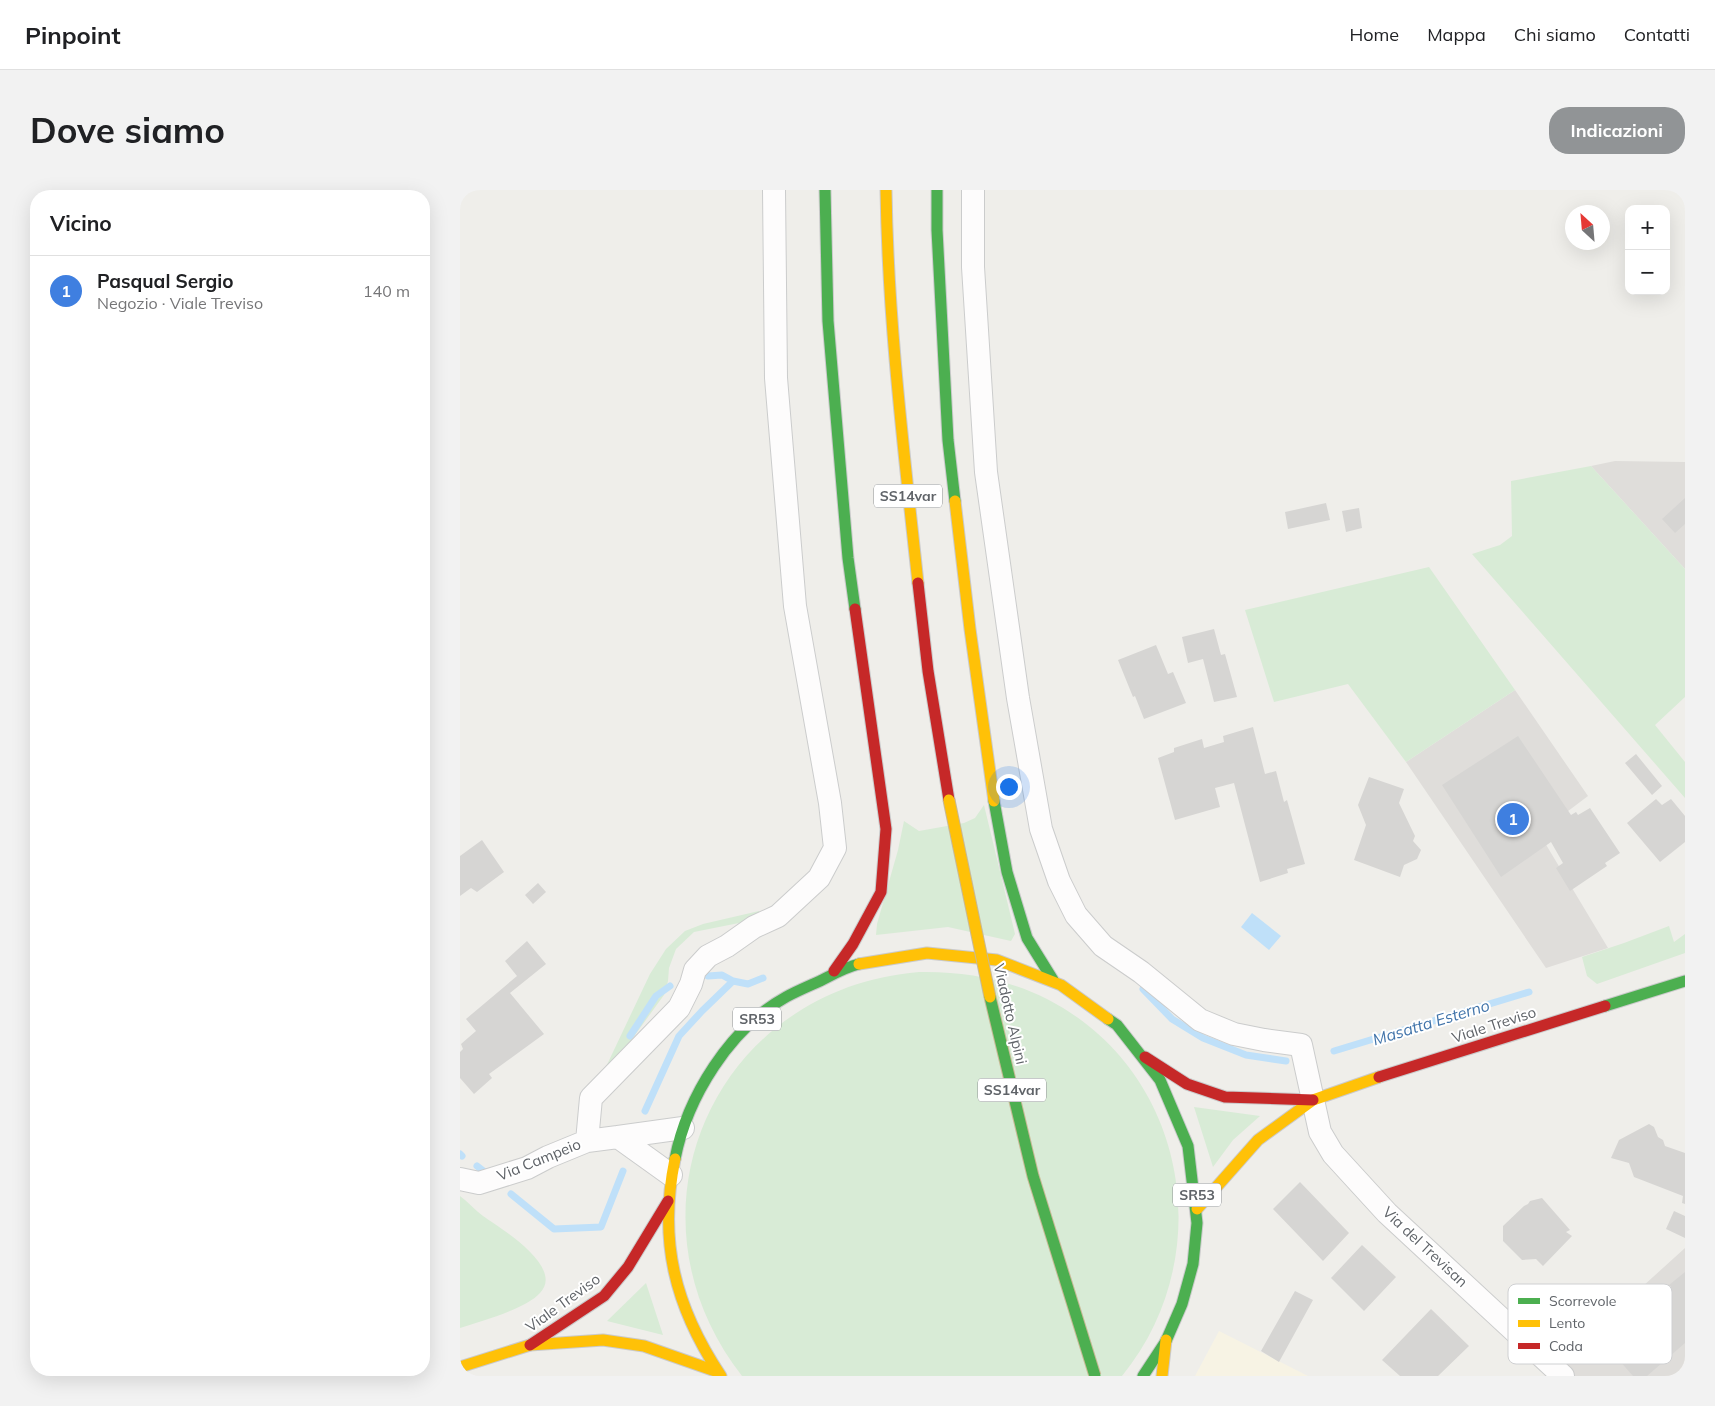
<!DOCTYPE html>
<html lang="it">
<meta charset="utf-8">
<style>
body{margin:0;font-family:Mulish,sans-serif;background:#f2f2f2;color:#202124}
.controls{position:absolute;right:15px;top:15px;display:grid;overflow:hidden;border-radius:10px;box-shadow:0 5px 20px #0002}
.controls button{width:45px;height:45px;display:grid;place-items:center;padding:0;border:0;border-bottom:1px solid #e0e0e0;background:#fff;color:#202124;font:25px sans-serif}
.compass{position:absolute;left:1105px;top:15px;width:45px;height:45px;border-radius:50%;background:#fff;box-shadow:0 5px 20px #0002;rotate:334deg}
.you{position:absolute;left:548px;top:596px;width:18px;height:18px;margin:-12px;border:4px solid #fff;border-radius:50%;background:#1a73e8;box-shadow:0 0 0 8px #1a73e833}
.badge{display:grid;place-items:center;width:32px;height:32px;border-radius:50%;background:#919496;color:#fff;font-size:16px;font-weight:700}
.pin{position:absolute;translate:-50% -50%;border:2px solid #fff;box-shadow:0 1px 5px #0006}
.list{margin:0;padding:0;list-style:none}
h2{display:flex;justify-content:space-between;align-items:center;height:65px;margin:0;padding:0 20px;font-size:21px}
h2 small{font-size:16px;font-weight:400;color:#757577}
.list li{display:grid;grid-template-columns:32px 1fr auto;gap:15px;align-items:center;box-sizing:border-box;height:70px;padding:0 20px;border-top:1px solid #e0e0e0}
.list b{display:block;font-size:19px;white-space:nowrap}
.list p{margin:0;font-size:16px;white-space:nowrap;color:#757577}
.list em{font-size:16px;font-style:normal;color:#757577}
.map{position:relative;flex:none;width:1225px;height:1186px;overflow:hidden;border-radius:20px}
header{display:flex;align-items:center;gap:30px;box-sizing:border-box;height:70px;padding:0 25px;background:#fff;border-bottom:1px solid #e0e0e0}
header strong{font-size:24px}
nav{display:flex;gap:28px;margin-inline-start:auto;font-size:18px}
.intro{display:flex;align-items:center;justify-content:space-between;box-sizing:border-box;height:120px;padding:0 30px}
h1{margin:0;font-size:35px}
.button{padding:12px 22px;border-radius:20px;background:#919496;color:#fff;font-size:18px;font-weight:700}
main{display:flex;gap:30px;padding:0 30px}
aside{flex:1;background:#fff;border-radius:20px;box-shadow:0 5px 20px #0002}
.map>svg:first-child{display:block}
.commercial{fill:#f7f3e4}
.industrial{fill:#dfddda}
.green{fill:#d8ebd6}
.water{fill:#bfe0f9}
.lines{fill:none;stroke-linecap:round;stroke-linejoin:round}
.stream{stroke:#bfe0f9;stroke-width:7}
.building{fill:#d6d5d3}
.street-casing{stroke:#cbcccc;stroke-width:24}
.fast-casing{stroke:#cacacb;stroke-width:13}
.slow-casing{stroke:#cacacb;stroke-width:13}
.jam-casing{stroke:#cacacb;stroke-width:13}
.street{stroke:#fdfcfc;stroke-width:22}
.fast{stroke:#4caf50;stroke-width:11}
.slow{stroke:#ffc107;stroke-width:11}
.jam{stroke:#c62828;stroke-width:11}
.fast-bridge-casing{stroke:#c8b996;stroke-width:13;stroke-linecap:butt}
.slow-bridge-casing{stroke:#c8b996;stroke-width:13;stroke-linecap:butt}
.fast-bridge{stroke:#4caf50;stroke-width:11}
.slow-bridge{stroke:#ffc107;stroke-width:11}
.labels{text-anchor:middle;stroke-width:4;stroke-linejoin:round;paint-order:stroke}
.shield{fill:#fff;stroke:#8f9295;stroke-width:1}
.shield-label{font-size:14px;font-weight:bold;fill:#5f6368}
.street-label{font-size:15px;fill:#5f6368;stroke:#fff}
.water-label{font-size:16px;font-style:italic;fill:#4174aa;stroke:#fff}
.key{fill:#fff;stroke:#cfd0d2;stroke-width:1}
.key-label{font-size:14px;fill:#5f6368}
</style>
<header>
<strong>Pinpoint</strong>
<nav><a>Home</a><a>Mappa</a><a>Chi siamo</a><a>Contatti</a></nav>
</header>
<div class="intro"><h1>Dove siamo</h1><a class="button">Indicazioni</a></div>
<main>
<aside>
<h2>Vicino<small></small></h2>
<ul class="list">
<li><span class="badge" style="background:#3f7fe0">1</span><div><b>Pasqual Sergio</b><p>Negozio · Viale Treviso</p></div><em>140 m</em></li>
</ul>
</aside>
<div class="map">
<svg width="1225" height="1186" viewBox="0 0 1225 1186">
<rect width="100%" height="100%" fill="#efeeea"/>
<path class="commercial" d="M759,1141L848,1186H735Z"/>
<path class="industrial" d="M1155,271L1225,272V379L1131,276Z
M1055,500L1128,606L1079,643L1148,758L1086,778L946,572Z
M1225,1058V1186H1112L1097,1174Z"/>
<path class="green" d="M1131,276L1225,379V507L1195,535L1225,572V608L1012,364L1040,355L1052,346L1051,291Z
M969,377L1055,500L946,572L888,494L814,512L785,420Z
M524,615L555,744L551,751L488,737L416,745L417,734L438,660L444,631L459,641L504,633L515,628Z
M299,721V729L234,742L216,759L209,778L208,791L204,805L135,900L190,784L206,759L225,741L243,734Z
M1209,736L1214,752L1225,744V763L1137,794L1127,786L1122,767L1164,753Z
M459,782C504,781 547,789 587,809C728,881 760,1066 662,1186H282C155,1023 254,799 459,782Z
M734,917L800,926L773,950L753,977Z
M0,1006C8,1012 15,1020 23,1026C40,1038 105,1077 80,1103C66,1119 21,1131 0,1138Z
M186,1093L203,1145L147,1131Z"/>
<path class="water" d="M792,723L821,746L809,760L781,737Z"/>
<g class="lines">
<path class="stream" d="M248,786L262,785L273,791L288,794L303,788
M683,799L712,829L743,848L786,865L826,871
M170,846L196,806L210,796
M874,861L1069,802
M185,921L219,846L242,821L273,791
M0,964L2,966
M17,976L26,983
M51,1004L94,1039L141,1037L163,981"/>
</g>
<path class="building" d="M1225,308V334L1215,343L1202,329Z
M866,313L870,330L828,339L825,322Z
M899,318L902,338L886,342L882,321Z
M754,439L761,465L765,464L777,507L754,512L743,469L728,473L722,447Z
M696,455L708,484L713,482L726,513L684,529L675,506L673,507L658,470Z
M793,537L805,584L816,581L824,612L827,610L845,674L827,679L828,683L800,692L774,593L755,598L760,617L715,630L698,568L714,562V558L742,549L744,558L764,552L763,546Z
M1058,546L1111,625L1116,622L1118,625L1130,618L1160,663L1145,673L1147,676L1110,701L1096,678L1103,673L1091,652L1041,687L982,595Z
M1176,564L1202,596L1192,605L1165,573Z
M909,587L944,599L939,613L955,646L953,651L961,660L957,669L944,675L940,687L894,670L906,635L898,615Z
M1196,609L1202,615L1211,609L1225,626V652L1200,672L1167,633Z
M22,650L44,682L17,702L11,698L0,706V666Z
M78,693L86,702L73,714L65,705Z
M67,751L86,774L50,803L84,844L29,884L32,888L14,904L0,888V862L3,859L1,854L16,841L6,829L57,786L45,771Z
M1189,934L1194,937L1198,947L1203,950L1205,956L1225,963V1014L1222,1013L1223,1006L1174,987L1169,973L1151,968L1159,950Z
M840,992L889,1043L863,1071L813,1019Z
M1082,1008L1110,1040L1106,1042L1112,1046L1083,1076L1076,1069L1062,1070L1043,1051V1036L1064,1016L1068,1014L1070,1011Z
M1214,1021L1225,1026V1048L1206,1039Z
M902,1055L936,1087L904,1121L871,1088Z
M1225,1082V1153L1187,1186H1173L1143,1152L1208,1094L1209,1095Z
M835,1101L853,1110L819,1172L801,1161Z
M971,1119L1009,1156L978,1186H940L922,1170Z"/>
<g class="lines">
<g class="street-casing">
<path id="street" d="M513,0V77L526,282L558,508L581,639L599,691L616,725L643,756L681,782L740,830L774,844L804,850L841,855L860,942L873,964L927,1023L1103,1186
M127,951L131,908L219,818L231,794L235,780L248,766L267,756L294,737L318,726L359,688L375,658L370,613L335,416L316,188L314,0
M211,985L158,947L223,938
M0,989L19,993L67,978L88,967L127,951L158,947"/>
</g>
<g class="fast-casing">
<path id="fast" d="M365,0L368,131L388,368L395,419
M477,0V40L488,250L495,311
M534,611L547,682L567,748L593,790
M1145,816L1225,791
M648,829L657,835L700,890L728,956L737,1033L733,1074L722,1114L706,1151L683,1186
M215,969C227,907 270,838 326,807C337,801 349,796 360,791C372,785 386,777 399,774"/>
</g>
<g class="slow-casing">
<path id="slow" d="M426,0C428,132 444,262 458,393
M495,311L510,439L534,611
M399,774L467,763L537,770L601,795L648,829
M215,969C198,1051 215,1117 261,1186
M737,1019L798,950L853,910L919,887
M0,1177L70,1155L143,1150L184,1156L258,1182
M702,1186L706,1150"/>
</g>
<g class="jam-casing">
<path id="jam" d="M458,393L468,481L489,610
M374,781L393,754L421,702L426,639L395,419
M685,867L727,894L765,907L853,910
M919,887L1145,816
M70,1155L144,1106L168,1077L208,1011"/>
</g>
<use href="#street" class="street"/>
<use href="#fast" class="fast"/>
<use href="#slow" class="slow"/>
<use href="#jam" class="jam"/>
<g class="fast-bridge-casing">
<path id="fast-bridge" d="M530,807L573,986L635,1186"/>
</g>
<g class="slow-bridge-casing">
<path id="slow-bridge" d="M489,610L530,807"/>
</g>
<use href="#fast-bridge" class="fast-bridge"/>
<use href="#slow-bridge" class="slow-bridge"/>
</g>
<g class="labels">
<g class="shield">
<rect x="414" y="294.5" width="68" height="23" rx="4"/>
<rect x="273" y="817.5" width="48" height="23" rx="4"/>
<rect x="518" y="888.5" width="68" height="23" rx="4"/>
<rect x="713" y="993.5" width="48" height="23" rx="4"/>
</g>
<g class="shield-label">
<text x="448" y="311">SS14var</text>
<text x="297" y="834">SR53</text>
<text x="552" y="905">SS14var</text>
<text x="737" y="1010">SR53</text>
</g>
<g class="street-label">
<text transform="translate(550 824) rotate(77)" y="5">Viadotto Alpini</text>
<text transform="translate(1034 835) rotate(-18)" y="5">Viale Treviso</text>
<text transform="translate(79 970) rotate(-22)" y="5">Via Campeio</text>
<text transform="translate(965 1057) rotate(43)" y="5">Via del Trevisan</text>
<text transform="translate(103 1113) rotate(-36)" y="5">Viale Treviso</text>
</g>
<g class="water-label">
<text transform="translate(971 832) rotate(-17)" y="6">Masatta Esterno</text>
</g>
</g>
<rect x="1048" y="1094" width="164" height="80" rx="8" class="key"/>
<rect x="1058" y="1108" width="22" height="6" fill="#4caf50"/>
<rect x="1058" y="1130" width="22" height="7" fill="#ffc107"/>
<rect x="1058" y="1153" width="22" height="6" fill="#c62828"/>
<g class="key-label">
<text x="1089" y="1116">Scorrevole</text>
<text x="1089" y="1138">Lento</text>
<text x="1089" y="1161">Coda</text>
</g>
</svg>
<div class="controls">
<button>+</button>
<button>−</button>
</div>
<svg class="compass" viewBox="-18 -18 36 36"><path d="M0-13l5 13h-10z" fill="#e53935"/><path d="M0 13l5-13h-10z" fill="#757577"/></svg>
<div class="you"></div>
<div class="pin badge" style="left:1053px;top:629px;background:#3f7fe0">1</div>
</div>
</main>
